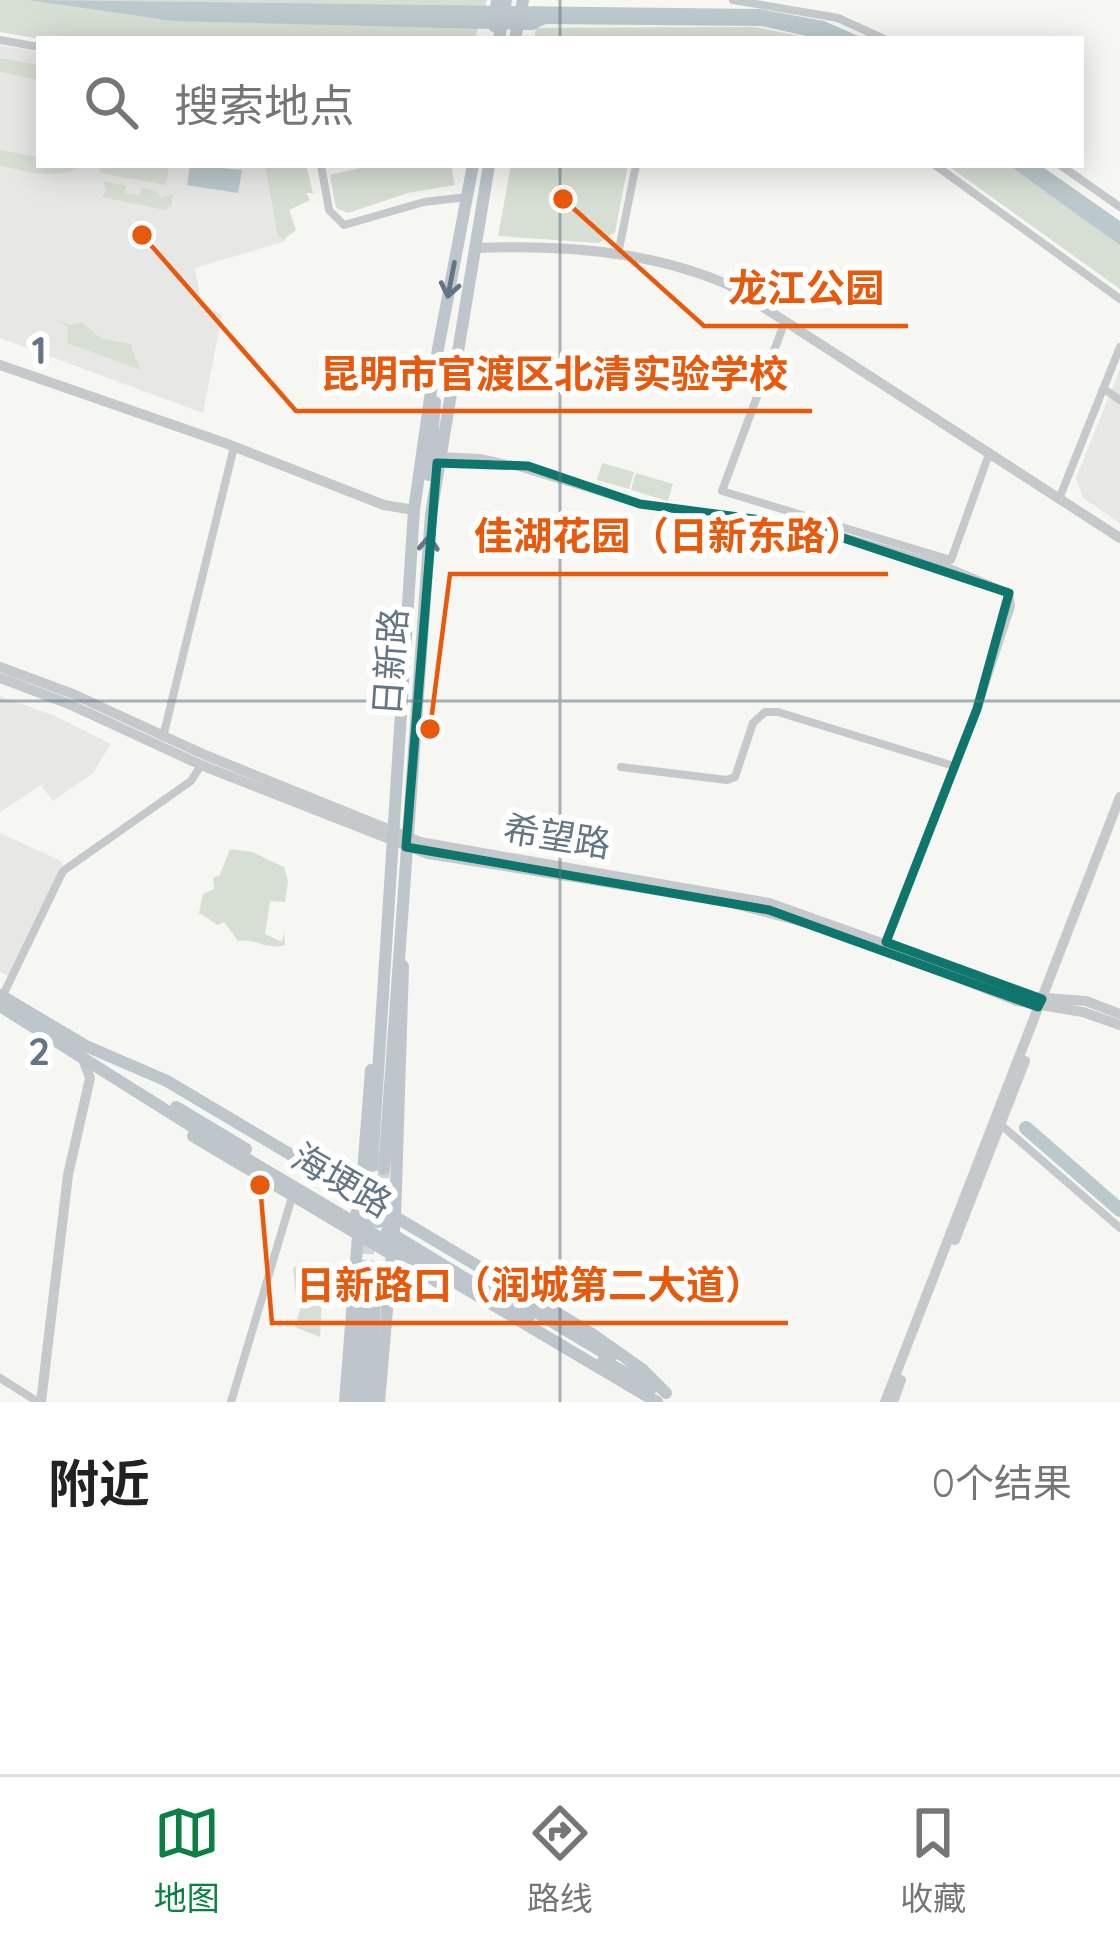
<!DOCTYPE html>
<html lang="zh">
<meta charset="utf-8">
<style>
body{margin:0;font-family:Quicksand,"Noto Sans SC",sans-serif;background:#f2f2f2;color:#222}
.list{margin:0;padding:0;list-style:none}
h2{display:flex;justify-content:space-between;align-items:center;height:156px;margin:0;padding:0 48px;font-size:51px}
h2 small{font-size:39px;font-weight:400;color:#767676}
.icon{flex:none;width:66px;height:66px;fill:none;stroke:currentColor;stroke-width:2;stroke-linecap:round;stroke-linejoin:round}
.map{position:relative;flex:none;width:1120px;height:1402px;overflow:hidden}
.search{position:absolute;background:#fff;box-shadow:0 6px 30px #0003;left:36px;right:36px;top:36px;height:132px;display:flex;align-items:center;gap:30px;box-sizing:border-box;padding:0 42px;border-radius:0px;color:#767676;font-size:45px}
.sheet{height:372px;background:#fff}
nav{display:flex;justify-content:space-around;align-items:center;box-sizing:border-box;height:168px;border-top:3px solid #e0e0e0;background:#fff;font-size:33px;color:#767676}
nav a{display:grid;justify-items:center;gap:6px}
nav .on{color:#0b8043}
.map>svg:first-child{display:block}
.built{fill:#e7e8e6}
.green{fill:#d7ded3}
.water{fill:#bbc8cc}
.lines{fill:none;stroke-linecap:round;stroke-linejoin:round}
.river{stroke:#bbc8cc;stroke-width:14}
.secondary-tunnel{stroke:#d2d6d7;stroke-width:12;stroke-dasharray:12 6;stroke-linecap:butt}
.minor{stroke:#c6c9cc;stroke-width:8}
.tertiary{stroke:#c6c9cc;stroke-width:10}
.secondary{stroke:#bec5cb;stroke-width:12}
.oneway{stroke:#647685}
.marked{fill:none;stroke:#0f766e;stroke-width:9;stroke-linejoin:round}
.grid{fill:none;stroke:#647685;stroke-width:3;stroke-opacity:0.55}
.labels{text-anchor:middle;stroke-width:12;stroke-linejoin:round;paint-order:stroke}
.street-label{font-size:36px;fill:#647685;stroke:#fff}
.grid-label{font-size:39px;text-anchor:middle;font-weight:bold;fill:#647685;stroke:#fff;stroke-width:12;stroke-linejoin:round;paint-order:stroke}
.leader{fill:none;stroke:#e8590c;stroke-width:4.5}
.callout-dot{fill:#e8590c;stroke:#fff;stroke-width:4.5}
.callout-label{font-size:39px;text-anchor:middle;font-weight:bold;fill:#e8590c;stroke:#fff;stroke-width:12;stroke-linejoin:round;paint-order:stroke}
</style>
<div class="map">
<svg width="1120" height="1402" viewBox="0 0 1120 1402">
<rect width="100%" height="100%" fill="#f6f6f2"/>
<path class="built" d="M0,45L39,52V165H267L286,241L195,268L201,302L222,315L203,413L0,338Z
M1120,369V523L1083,498L1076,478Z
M0,696L55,716L111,744L93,773L53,801L41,785L0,812Z
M0,833L61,861L63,866L8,976L0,972Z"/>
<path class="green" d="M0,0H487L475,39H41L0,32Z
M754,27L814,39H534L536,28Z
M0,58L39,65V80L0,72Z
M0,150L39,157V165H85C57,181 30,172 0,166Z
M100,165H169L166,185L99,173Z
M265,165H306L313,193H306L310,200L289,210L296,230L284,239L278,236Z
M373,165H451L455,185L408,193L348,213L336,208L330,175Z
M511,165H628L615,232L599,243L498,236Z
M947,165H1007L1120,243V289Z
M103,181L127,186L124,193L139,195L142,188L157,191L161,198L173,194L171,206L165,210L101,197L106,191Z
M56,320L71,325L81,322L100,338L130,344L141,370L67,343L68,327Z
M602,463L634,472L629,489L597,480Z
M636,473L673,484L668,501L631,490Z
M230,849L252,852L284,867L288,881L285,902L270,901L265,934L282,942L284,931L285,945C268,951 255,938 238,941L224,922L218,925L199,913L203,894L214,889L213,878L220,875Z
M302,1262L309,1266L322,1290L296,1296L293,1268Z
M322,1299L320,1337L295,1327L301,1306Z"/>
<path class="water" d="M29,0L760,9L824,21L865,39H820L762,26L546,24L533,30L173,21Z
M190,165L242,170L238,193L187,185Z
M1008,165H1040L1120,221V245Z"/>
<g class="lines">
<path class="river" d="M1026,1128L1120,1210"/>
<path class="secondary-tunnel" d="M370,1207L372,1166
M381,1214L384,1169
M367,1272L369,1234"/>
<path class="minor" d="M733,0L838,18L884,39
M0,40L39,47
M321,165L329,210L344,225L424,202L467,197
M935,165L1120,299
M1060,165L1120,207
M618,254L636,165
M785,321L722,491L951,560L989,454
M1104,389L1120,400
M439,463L512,465L480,458L439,456
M512,465L640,504L807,526L947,567L1009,593L1011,606L977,709L886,942
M1059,499L1120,347
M163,737L234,447
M621,767L727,780L735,777L753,723L765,712H778L954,766
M3,995L63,871L191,781L201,765
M1000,1124L1120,1228
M0,1378L38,1402
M231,1402L292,1197"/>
<path class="tertiary" d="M475,248C561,245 649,250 729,285L1120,538
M0,365L225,443L384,505L414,510
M0,667L73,694L205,755L420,842L769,903L1033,997L1086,1001L1120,1014
M0,678L69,704L201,765L428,854L724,901L818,926
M937,969L1017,1001L1083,1012L1120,1025
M955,1240L1025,1061
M41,1402L68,1175L90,1078L83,1059
M885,1402L1120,797
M893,1402L901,1380"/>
<path class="secondary" d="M494,26L497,0
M499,39L506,0
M515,39L523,0
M429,475L435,402
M0,995L86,1046L167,1081L592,1334L643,1370L666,1393
M0,1006L188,1124L657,1402
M176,1107L246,1149
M193,1136L448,1288
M372,1166L414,510L434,370L473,165
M384,1169L431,514L489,165
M356,1214L378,1222L395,1218
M387,1231L529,1317
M526,1306L611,1357
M603,1361L654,1387
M345,1402L371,1070
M356,1402L367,1272
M368,1402L377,1275
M379,1402L395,1218L403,966"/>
</g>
<defs><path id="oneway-shaft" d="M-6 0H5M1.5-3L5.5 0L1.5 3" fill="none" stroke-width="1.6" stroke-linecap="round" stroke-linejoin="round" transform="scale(3)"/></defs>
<g class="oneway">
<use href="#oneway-shaft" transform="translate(451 280) rotate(101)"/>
<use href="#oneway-shaft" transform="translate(428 553) rotate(-86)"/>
</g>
<path class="marked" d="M437,463L528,466L640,504L807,526L1009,593L977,709L886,942L1042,999L1038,1007L769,910L406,847Z"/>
<path class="grid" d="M560,0V39M560,165V1402M0,701H1120"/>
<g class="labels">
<g class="street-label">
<text transform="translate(390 662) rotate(-86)" y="13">日新路</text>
<text transform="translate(557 836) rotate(9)" y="13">希望路</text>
<text transform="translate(342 1180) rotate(30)" y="13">海埂路</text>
</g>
</g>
<g class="grid-label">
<text x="39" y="364">1</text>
<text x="39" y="1065">2</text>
</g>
<path class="leader" d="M563 199L704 326H908M142 235L296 411H812M430 729L450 574H888M260 1185L272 1323H788"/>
<g class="callout-dot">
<circle cx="563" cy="199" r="12"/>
<circle cx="142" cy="235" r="12"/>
<circle cx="430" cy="729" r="12"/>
<circle cx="260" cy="1185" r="12"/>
</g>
<g class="callout-label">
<text x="806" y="302">龙江公园</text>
<text x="554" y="388">昆明市官渡区北清实验学校</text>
<text x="669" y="550">佳湖花园（日新东路）</text>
<text x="530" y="1299">日新路口（润城第二大道）</text>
</g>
</svg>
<div class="search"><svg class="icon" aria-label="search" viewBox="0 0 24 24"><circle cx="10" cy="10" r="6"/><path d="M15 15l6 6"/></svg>搜索地点</div>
</div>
<section class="sheet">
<h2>附近<small>0个结果</small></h2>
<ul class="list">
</ul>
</section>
<nav>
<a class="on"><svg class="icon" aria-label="map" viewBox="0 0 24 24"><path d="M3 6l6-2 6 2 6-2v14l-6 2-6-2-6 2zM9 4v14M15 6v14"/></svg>地图</a>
<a><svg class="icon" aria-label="directions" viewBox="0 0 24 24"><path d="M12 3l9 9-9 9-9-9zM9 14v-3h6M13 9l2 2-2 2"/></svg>路线</a>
<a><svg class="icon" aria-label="saved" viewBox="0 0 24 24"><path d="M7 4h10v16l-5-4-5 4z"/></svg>收藏</a>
</nav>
